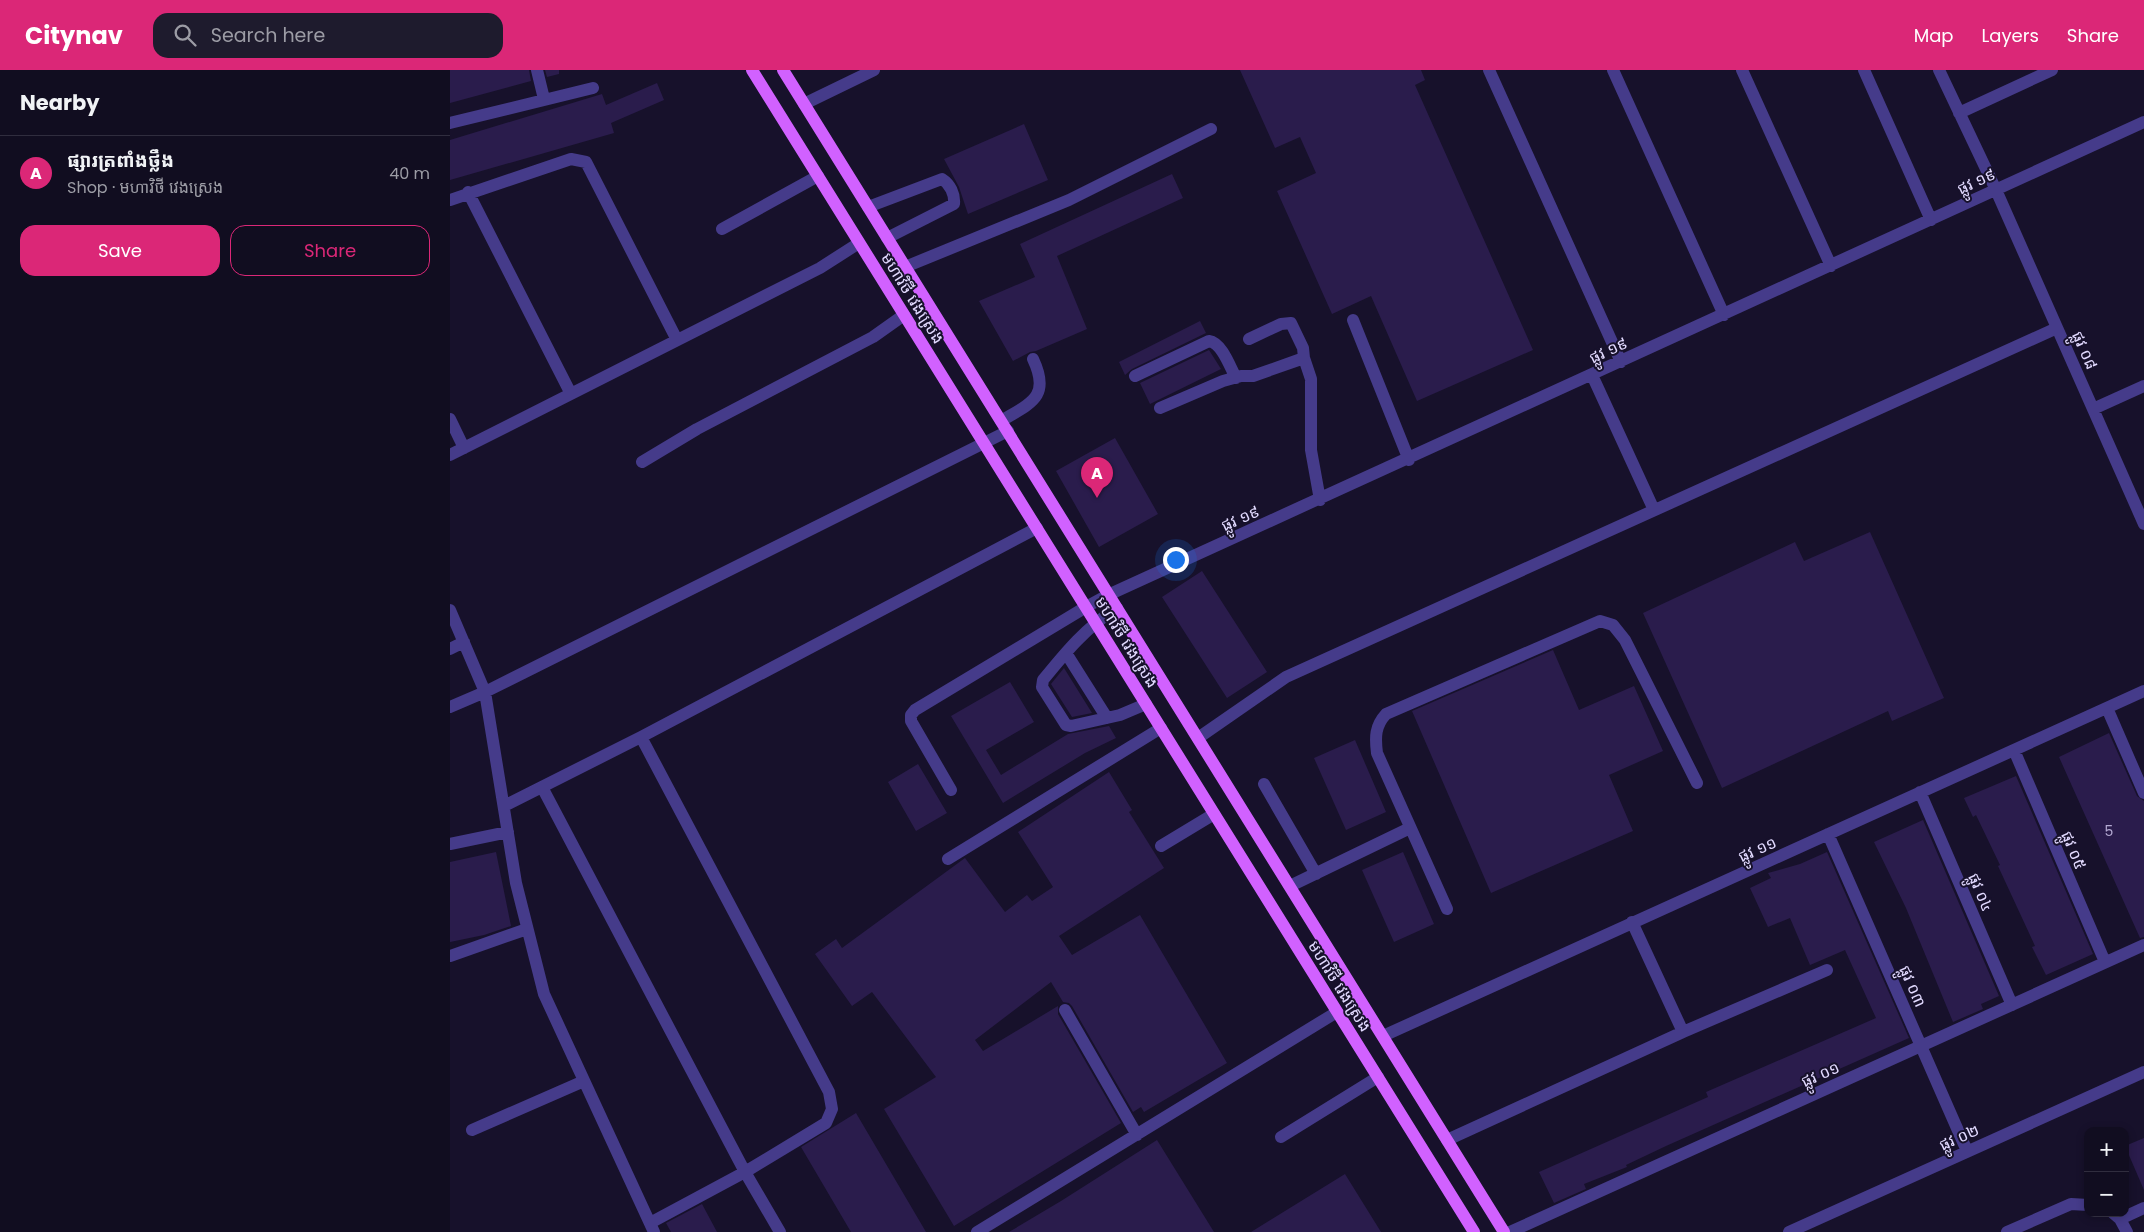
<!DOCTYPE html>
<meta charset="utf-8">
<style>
body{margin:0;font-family:Poppins,"Noto Sans Khmer",sans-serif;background:#1e1b2d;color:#f1f3f6}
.controls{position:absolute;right:15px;bottom:15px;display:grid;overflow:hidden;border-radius:10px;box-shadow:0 2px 8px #0003}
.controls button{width:45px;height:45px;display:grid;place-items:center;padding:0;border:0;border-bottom:1px solid #302d3e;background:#110d20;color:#f1f3f6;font:25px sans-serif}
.you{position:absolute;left:725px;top:489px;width:18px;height:18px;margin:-12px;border:4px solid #fff;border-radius:50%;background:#1a73e8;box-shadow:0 0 0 8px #1a73e833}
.badge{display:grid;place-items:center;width:32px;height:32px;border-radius:50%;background:#db2777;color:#fff;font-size:16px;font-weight:700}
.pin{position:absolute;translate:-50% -41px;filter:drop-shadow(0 1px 2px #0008)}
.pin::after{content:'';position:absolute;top:26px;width:18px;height:15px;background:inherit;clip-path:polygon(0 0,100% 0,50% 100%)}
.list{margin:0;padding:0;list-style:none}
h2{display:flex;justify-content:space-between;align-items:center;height:65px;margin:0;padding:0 20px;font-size:21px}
h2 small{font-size:16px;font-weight:400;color:#9c9ca5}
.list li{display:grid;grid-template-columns:32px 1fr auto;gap:15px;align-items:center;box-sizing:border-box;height:75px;padding:0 20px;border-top:1px solid #302d3e}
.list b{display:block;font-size:19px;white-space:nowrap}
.list p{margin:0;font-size:16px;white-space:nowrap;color:#9c9ca5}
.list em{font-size:16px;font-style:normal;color:#9c9ca5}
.actions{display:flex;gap:10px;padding:15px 20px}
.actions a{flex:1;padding:11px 0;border:1px solid #db2777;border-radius:15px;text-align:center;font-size:18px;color:#db2777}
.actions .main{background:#db2777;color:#fff}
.icon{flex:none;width:28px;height:28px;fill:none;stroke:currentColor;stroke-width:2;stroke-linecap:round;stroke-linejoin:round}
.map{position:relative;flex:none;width:1694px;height:1162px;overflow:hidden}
header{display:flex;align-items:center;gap:30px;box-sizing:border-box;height:70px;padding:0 25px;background:#db2777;color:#fff}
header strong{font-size:24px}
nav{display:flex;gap:28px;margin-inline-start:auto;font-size:18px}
.search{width:350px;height:45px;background:#1e1b2d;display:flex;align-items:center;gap:12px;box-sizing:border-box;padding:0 18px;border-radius:15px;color:#9c9ca5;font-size:19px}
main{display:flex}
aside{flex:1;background:#110d20}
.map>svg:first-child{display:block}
.building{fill:#2a1c4c}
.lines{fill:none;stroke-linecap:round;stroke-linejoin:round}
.minor{stroke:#453b8a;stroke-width:12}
.major{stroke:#d161ff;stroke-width:12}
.labels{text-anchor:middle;stroke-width:4;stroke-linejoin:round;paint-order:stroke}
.number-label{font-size:14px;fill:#b4aad2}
.street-label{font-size:16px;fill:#e2daff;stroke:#17112b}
</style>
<header>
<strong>Citynav</strong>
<div class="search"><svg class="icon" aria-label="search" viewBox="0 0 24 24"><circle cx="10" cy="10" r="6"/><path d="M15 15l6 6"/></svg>Search here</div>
<nav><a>Map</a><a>Layers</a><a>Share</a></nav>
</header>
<main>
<aside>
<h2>Nearby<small></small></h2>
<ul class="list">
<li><span class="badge">A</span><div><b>ផ្សារត្រពាំងថ្លឹង</b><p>Shop · មហាវិថី វេងស្រេង</p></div><em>40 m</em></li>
</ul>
<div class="actions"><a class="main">Save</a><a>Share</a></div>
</aside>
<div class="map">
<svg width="1694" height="1162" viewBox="0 0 1694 1162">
<rect width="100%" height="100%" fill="#17112b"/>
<path class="building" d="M0,0H79L81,11L0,33Z
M95,0H109V4L97,7Z
M790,0H971L975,10L965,15L1083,280L967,331L921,226L882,244L827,121L866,103L850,67L825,78Z
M207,13L214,30L161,53L164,63L0,110V70L152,24L156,35Z
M574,54L598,110L518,144L509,117L494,89Z
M722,104L733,128L607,186L637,259L586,281L580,282L563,291L529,231L585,207L570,174Z
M750,251L756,263L682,299L675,305L669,292Z
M759,280L771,299L700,334L690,313Z
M665,368L708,444L649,477L606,401Z
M1420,462L1494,628L1442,651L1438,641L1272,718L1193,543L1345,472L1354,491Z
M752,501L817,602L777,628L712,527Z
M1103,580L1129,640L1184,616L1213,681L1159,705L1183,761L1041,823L962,641Z
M614,598L642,643L622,647L601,614Z
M560,612L584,652L536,680L551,705L618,664L659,656L666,668L635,683L553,733L501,646Z
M1659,663L1687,726L1694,731V867L1690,868L1609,687Z
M905,670L936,742L896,760L864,688Z
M468,694L497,743L466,761L438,712Z
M659,702L682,740L679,742L714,798L609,866L622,885L690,845L777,993L694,1042L691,1037L683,1042L622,936L619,933L613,932L601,912L525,970L533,981L608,936V944L671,1053L504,1156L434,1039L486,1007L422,922L402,936L365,884L386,869L392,878L515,788L555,842L577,825L582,831L603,817L568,762Z
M1566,706L1643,884L1596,905L1582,877L1585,876L1548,796L1550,795L1526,745L1523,747L1514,728Z
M1473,750L1549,926L1531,934L1533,939L1503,952L1456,838L1424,772Z
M46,782L61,856L34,865L0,872V792Z
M953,782L984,854L944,872L912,800Z
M1377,782L1459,968L1216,1076L1176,1095L1177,1097L1134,1114L1136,1119L1104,1133L1089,1102L1258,1027L1256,1022L1426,948L1395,880L1360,895L1340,848L1318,857L1300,818L1321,808L1318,803L1350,794Z
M406,1043L476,1162H401L351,1077Z
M1694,1068V1120L1675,1076Z
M707,1070L764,1162H559L611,1131Z
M895,1104L931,1162H801Z
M252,1134L267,1162H221L216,1153Z"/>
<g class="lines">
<path class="minor" d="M87,0L94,29
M1039,0L1171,292
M1163,0L1274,245
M1292,0L1381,196
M1414,0L1481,150
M1489,0L1546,120L1694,454
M354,34L424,0
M1509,43L1602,0
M0,53L143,18
M18,122L121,324
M0,130L121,89L136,92L227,270
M418,137L492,109C500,114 505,124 504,134L437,168
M272,159L368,106
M455,197L619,130L761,59
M903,250L959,390
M799,269L831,254L841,253L853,278L854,288
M1142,305L1204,440
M685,306L759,271C772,273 780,297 786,308
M710,338L773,311L791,306H803L854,288L861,309V380L870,430
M1643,339L1694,316
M0,349L14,378
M551,351C581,333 601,327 583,289
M0,385L370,198L409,173
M192,392L247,359L423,267L454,245
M667,538C636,557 615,583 593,610L592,617L616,655L621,656L670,645L696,634
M0,540L35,622L66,813L94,924L204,1162
M0,579L14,572
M616,583L657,648
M0,637L35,622L558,361
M1657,638L1694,723
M191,667L379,1022L382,1039L376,1053L295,1102L200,1153
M748,668L836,607L1607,258
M1564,680L1655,892
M814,714L866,804
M92,717L295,1102L330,1162
M501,720L461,651V645L465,640L636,537L658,525L1694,52
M1470,722L1562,935
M54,736L191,667L587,458
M1378,764L1517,1081
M0,774L58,762
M711,776L764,744
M498,789L711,658
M840,816L960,758
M997,839L927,683C925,667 925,656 936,644L1150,551L1163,555L1175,570L1247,713
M1182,852L1233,962
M0,886L77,859
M615,940L687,1065
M933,966L1694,621
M22,1060L134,1011
M831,1067L928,1007
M997,1070L1233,962L1377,900
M1663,1143L1670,1149L1677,1162
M1670,1149L1694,1138
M527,1162L887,942
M1060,1162L1694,875
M1339,1162L1694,1002
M1557,1162L1621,1134L1638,1135"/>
<path class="major" d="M302,0L1024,1162
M333,0L1054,1162"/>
</g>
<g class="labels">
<g class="number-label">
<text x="1659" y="766">5</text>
</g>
<g class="street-label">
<text transform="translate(1526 111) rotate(-25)" y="6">ផ្លូវ ១៩</text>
<text transform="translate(463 228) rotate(58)" y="6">មហាវិថី វេងស្រេង</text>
<text transform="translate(1158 280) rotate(-25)" y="6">ផ្លូវ ១៩</text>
<text transform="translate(1635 280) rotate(66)" y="6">ផ្លូវ ០៨</text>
<text transform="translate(790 448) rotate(-24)" y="6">ផ្លូវ ១៩</text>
<text transform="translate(677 572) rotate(58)" y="6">មហាវិថី វេងស្រេង</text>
<text transform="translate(1307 779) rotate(-24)" y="6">ផ្លូវ ១១</text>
<text transform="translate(1624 780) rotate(67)" y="6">ផ្លូវ ០៥</text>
<text transform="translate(1531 822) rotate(67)" y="6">ផ្លូវ ០៤</text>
<text transform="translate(890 916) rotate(58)" y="6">មហាវិថី វេងស្រេង</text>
<text transform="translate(1463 916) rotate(66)" y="6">ផ្លូវ ០៣</text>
<text transform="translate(1370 1004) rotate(-24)" y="6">ផ្លូវ ០១</text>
<text transform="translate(1509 1067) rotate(-24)" y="6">ផ្លូវ ០២</text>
</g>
</g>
</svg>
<div class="controls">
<button>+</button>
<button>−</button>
</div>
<div class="you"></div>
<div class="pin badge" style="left:647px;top:428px">A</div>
</div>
</main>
